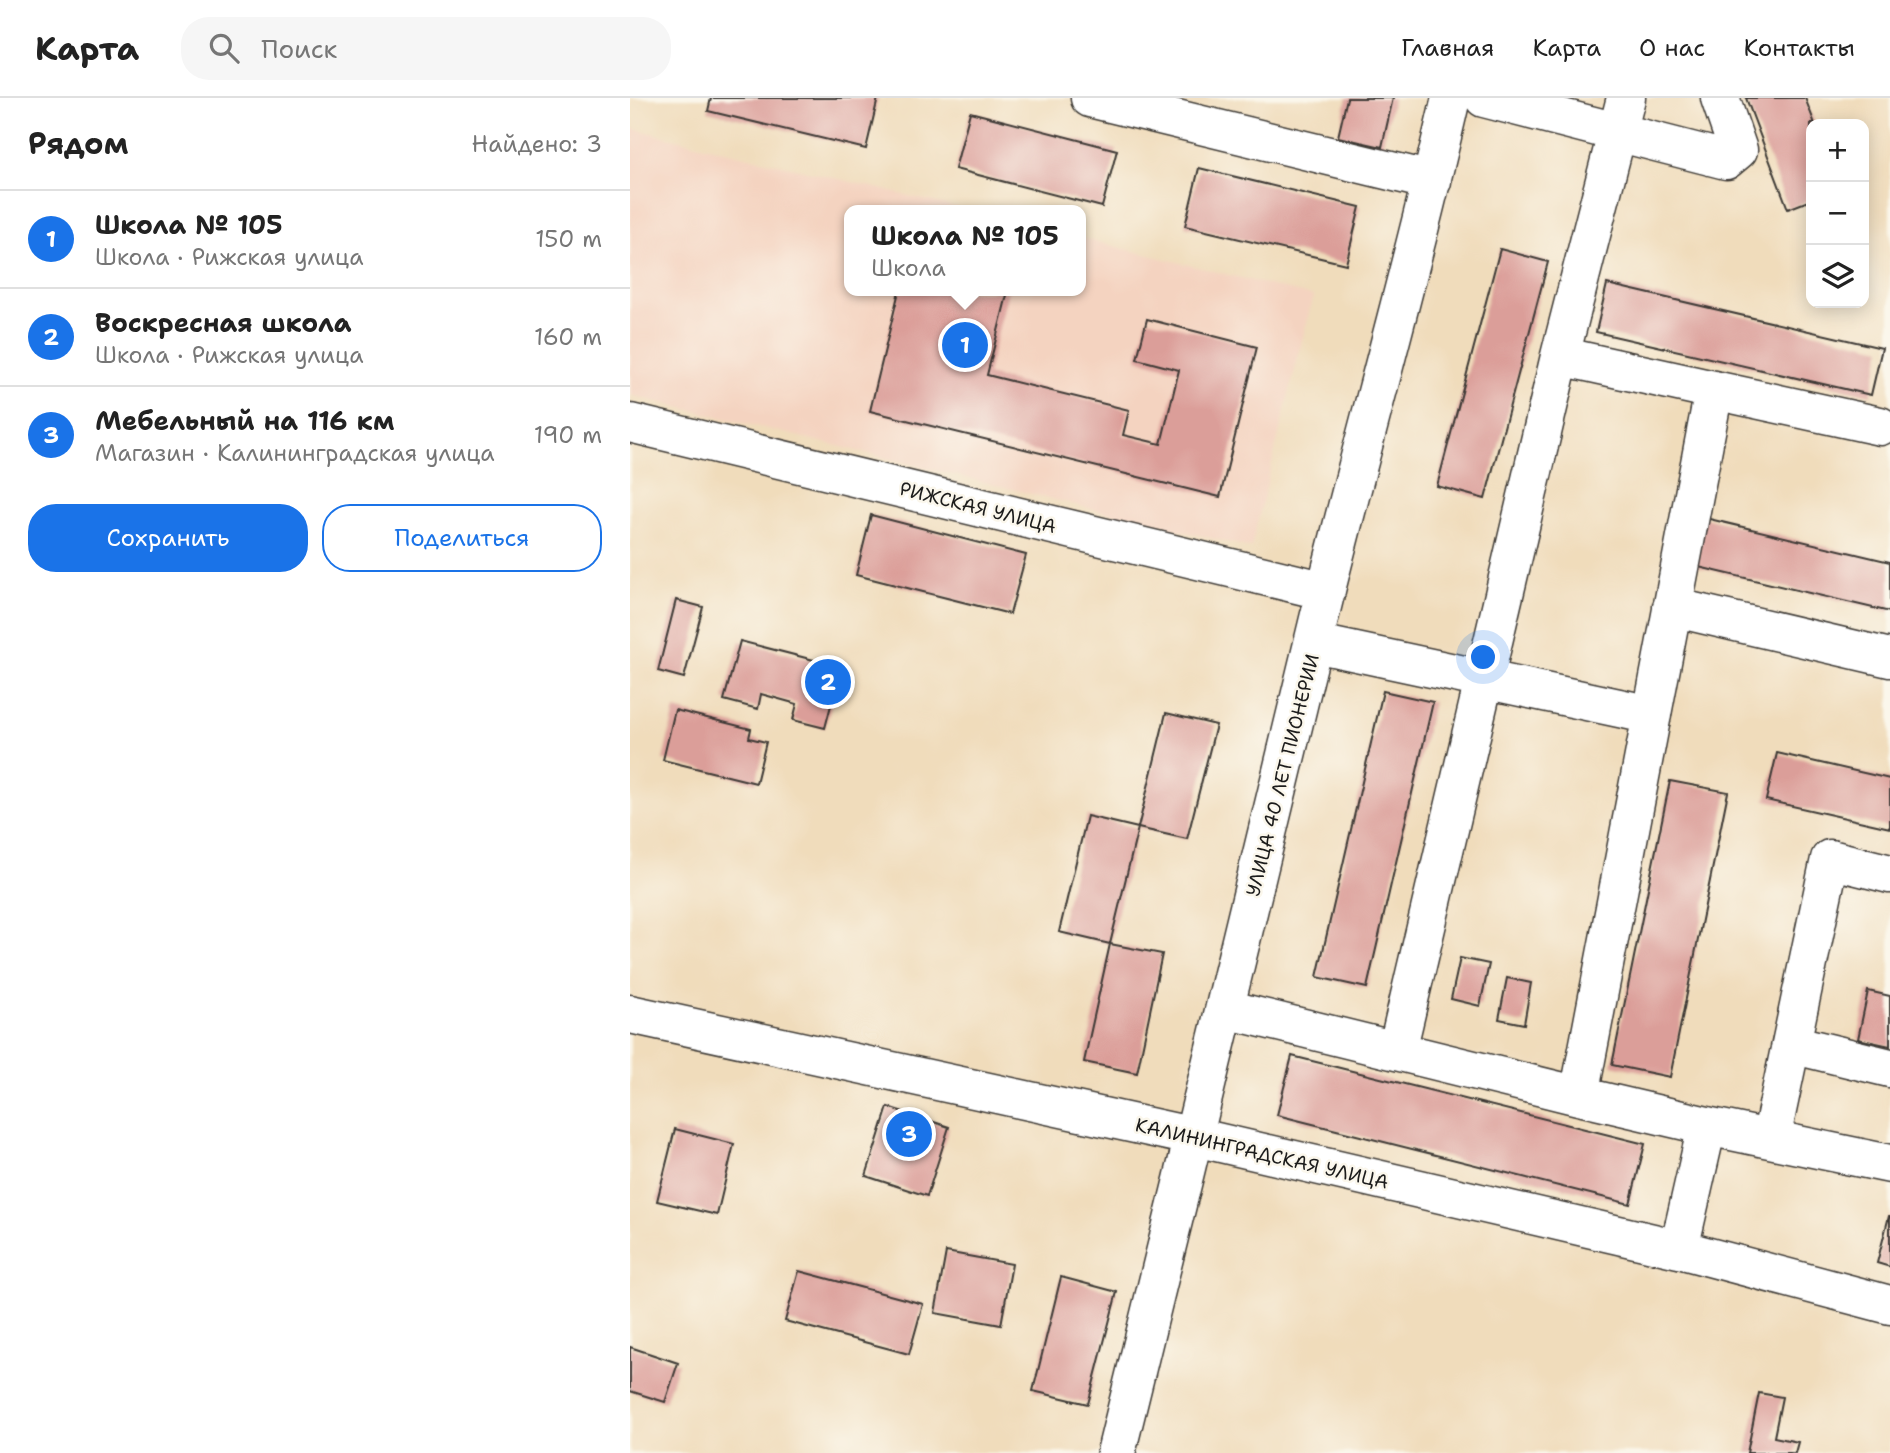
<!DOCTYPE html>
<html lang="ru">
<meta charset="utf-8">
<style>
body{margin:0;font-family:"Shantell Sans",sans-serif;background:#f6f6f6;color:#222}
.controls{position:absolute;right:21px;top:21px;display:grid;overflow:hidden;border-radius:14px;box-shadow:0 4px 18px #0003}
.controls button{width:63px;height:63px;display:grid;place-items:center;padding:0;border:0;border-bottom:2px solid #e0e0e0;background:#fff;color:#222;font:35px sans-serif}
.you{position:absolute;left:854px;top:560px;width:24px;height:24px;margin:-18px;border:5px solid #fff;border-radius:50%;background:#1a73e8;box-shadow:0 0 0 10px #1a73e833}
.badge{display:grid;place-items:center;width:46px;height:46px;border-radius:50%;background:#1a73e8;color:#fff;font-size:23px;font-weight:700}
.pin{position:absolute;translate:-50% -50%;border:4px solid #fff;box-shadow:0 2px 7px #0006}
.popup{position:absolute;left:214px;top:107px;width:242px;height:91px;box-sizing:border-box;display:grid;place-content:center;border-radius:14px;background:#fff;filter:drop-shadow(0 2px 5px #0005);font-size:23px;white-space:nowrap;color:#767676}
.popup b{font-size:26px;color:#222}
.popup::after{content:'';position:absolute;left:50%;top:100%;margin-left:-14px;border:14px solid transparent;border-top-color:#fff}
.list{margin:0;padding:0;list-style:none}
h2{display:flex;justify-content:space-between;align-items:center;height:91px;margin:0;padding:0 28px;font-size:30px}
h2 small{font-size:23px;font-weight:400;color:#767676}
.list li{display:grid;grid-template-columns:46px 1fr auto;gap:21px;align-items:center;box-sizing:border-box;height:98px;padding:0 28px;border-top:2px solid #e0e0e0}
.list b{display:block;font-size:26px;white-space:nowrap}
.list p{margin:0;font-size:23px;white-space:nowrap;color:#767676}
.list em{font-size:23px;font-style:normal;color:#767676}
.actions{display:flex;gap:14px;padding:21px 28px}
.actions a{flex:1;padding:16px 0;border:2px solid #1a73e8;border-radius:28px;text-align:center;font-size:24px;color:#1a73e8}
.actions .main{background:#1a73e8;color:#fff}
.icon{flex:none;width:38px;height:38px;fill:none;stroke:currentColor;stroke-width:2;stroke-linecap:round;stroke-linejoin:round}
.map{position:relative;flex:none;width:1260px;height:1355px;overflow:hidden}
header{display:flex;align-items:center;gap:42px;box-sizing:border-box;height:98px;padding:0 35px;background:#fff;border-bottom:2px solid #e0e0e0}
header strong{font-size:33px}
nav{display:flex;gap:38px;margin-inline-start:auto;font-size:24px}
.search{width:490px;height:63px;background:#f6f6f6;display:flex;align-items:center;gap:18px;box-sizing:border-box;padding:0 24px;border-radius:28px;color:#767676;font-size:26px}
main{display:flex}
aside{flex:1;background:#fff}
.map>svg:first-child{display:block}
.built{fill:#f4d3c0}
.building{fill:#db9e99}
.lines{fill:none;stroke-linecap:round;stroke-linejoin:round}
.minor-casing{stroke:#3c3934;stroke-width:41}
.minor{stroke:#fff;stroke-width:38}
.labels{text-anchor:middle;stroke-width:5;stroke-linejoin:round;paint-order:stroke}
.street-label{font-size:19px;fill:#1c1c1c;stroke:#fbf7ec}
</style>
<header>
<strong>Карта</strong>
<div class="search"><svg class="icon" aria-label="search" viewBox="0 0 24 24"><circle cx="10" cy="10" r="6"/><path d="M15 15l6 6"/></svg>Поиск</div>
<nav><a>Главная</a><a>Карта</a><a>О нас</a><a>Контакты</a></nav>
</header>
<main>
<aside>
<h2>Рядом<small>Найдено: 3</small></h2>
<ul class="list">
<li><span class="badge">1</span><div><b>Школа № 105</b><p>Школа · Рижская улица</p></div><em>150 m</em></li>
<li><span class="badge">2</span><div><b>Воскресная школа</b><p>Школа · Рижская улица</p></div><em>160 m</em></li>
<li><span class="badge">3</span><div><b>Мебельный на 116 км</b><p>Магазин · Калининградская улица</p></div><em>190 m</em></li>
</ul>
<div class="actions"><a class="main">Сохранить</a><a>Поделиться</a></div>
</aside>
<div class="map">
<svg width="1260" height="1355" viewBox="0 0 1260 1355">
<rect width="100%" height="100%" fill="#fbf7ec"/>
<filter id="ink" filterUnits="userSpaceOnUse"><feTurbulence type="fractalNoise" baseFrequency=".0143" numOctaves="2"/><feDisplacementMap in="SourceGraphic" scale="14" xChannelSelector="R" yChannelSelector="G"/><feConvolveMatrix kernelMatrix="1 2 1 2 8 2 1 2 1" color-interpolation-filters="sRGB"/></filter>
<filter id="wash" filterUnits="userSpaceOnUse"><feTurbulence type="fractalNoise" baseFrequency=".00686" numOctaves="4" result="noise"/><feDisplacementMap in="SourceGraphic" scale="28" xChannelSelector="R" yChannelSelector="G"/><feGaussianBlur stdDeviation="1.57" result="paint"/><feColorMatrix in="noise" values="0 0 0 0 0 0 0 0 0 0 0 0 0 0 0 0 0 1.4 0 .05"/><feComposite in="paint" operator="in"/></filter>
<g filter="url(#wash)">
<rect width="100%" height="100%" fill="#f0dcbb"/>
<path class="built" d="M0,30L336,112H219V193H450L451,140L683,198L621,450L0,297Z"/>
<g id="blocks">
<path class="building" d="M81,0H248L236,51L78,13Z
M717,0H763L752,49L708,39Z
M1116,0H1175L1185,26H1181V102L1158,111Z
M340,14L487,52L472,109L325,71Z
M569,70L730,109L716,166L555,128Z
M870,151L918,164L855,401L807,388Z
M977,186L1252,250L1241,297L966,234Z
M269,193H378L357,277L499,312L493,337L531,346L549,272L507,261L517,221L627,249L590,399L240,313Z
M241,417L396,457L380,516L226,477Z
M1071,419L1260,464V514L1060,467Z
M46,502L73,509L54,580L28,573Z
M110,543L211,569L195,630L163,622L167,606L131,596L128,611L94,602Z
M753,593L803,604L737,890L687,879Z
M45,612L121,631L119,640L136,644L126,685L33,662Z
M536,615L586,627L557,741L508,730L480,846L429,834L457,718L508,730Z
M1147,655L1260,681V730L1136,702Z
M1040,683L1098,694L1040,979L982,967Z
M480,846L532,856L507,975L454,964Z
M830,860L859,866L850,908L821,901Z
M877,880L901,885L894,926L869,921Z
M1238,893L1260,898V948L1228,941Z
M662,958L1015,1046L1000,1106L647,1017Z
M258,1009L319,1029L297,1098L236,1078Z
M45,1031L104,1046L87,1117L27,1103Z
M1259,1118H1260V1169L1247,1165Z
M316,1154L382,1166L371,1227L305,1215Z
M169,1173L293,1206L279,1256L155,1223Z
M431,1179L487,1194L458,1306L403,1293Z
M0,1249L48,1265L35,1304L0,1293Z
M1129,1295L1152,1299L1144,1339L1168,1344L1165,1355H1117Z"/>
</g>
</g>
<g filter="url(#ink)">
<use href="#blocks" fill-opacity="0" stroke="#3c3934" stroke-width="2"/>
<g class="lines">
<g class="minor-casing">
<path id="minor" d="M460,0L802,83
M854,0L1096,62L1108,52L1090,0
M996,0L930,258L1084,292L949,998L1077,1028L1049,1151
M1084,292L1250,328
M0,325L696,493
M1042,509L1260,560
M684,545L1022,617
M596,911L949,998
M0,916L565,1039L1049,1151L1260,1207
M1161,946L1260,970
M767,953L930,258
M1077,1028L1260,1066
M1141,1041L1200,761L1260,776
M486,1355C557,1069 625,783 695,496C736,331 783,166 821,0"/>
</g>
<use href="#minor" class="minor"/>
</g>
</g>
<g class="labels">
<g class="street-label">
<text transform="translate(348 409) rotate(14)" y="7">РИЖСКАЯ УЛИЦА</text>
<text transform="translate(652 677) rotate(-76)" y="7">УЛИЦА 40 ЛЕТ ПИОНЕРИИ</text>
<text transform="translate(632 1055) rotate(13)" y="7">КАЛИНИНГРАДСКАЯ УЛИЦА</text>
</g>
</g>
</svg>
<div class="controls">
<button>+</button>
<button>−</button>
<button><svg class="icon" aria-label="layers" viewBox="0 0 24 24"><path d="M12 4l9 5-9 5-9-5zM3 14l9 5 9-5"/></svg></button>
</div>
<div class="you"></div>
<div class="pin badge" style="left:335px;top:247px">1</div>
<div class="popup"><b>Школа № 105</b>Школа</div>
<div class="pin badge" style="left:198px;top:584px">2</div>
<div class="pin badge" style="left:279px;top:1036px">3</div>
</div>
</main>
